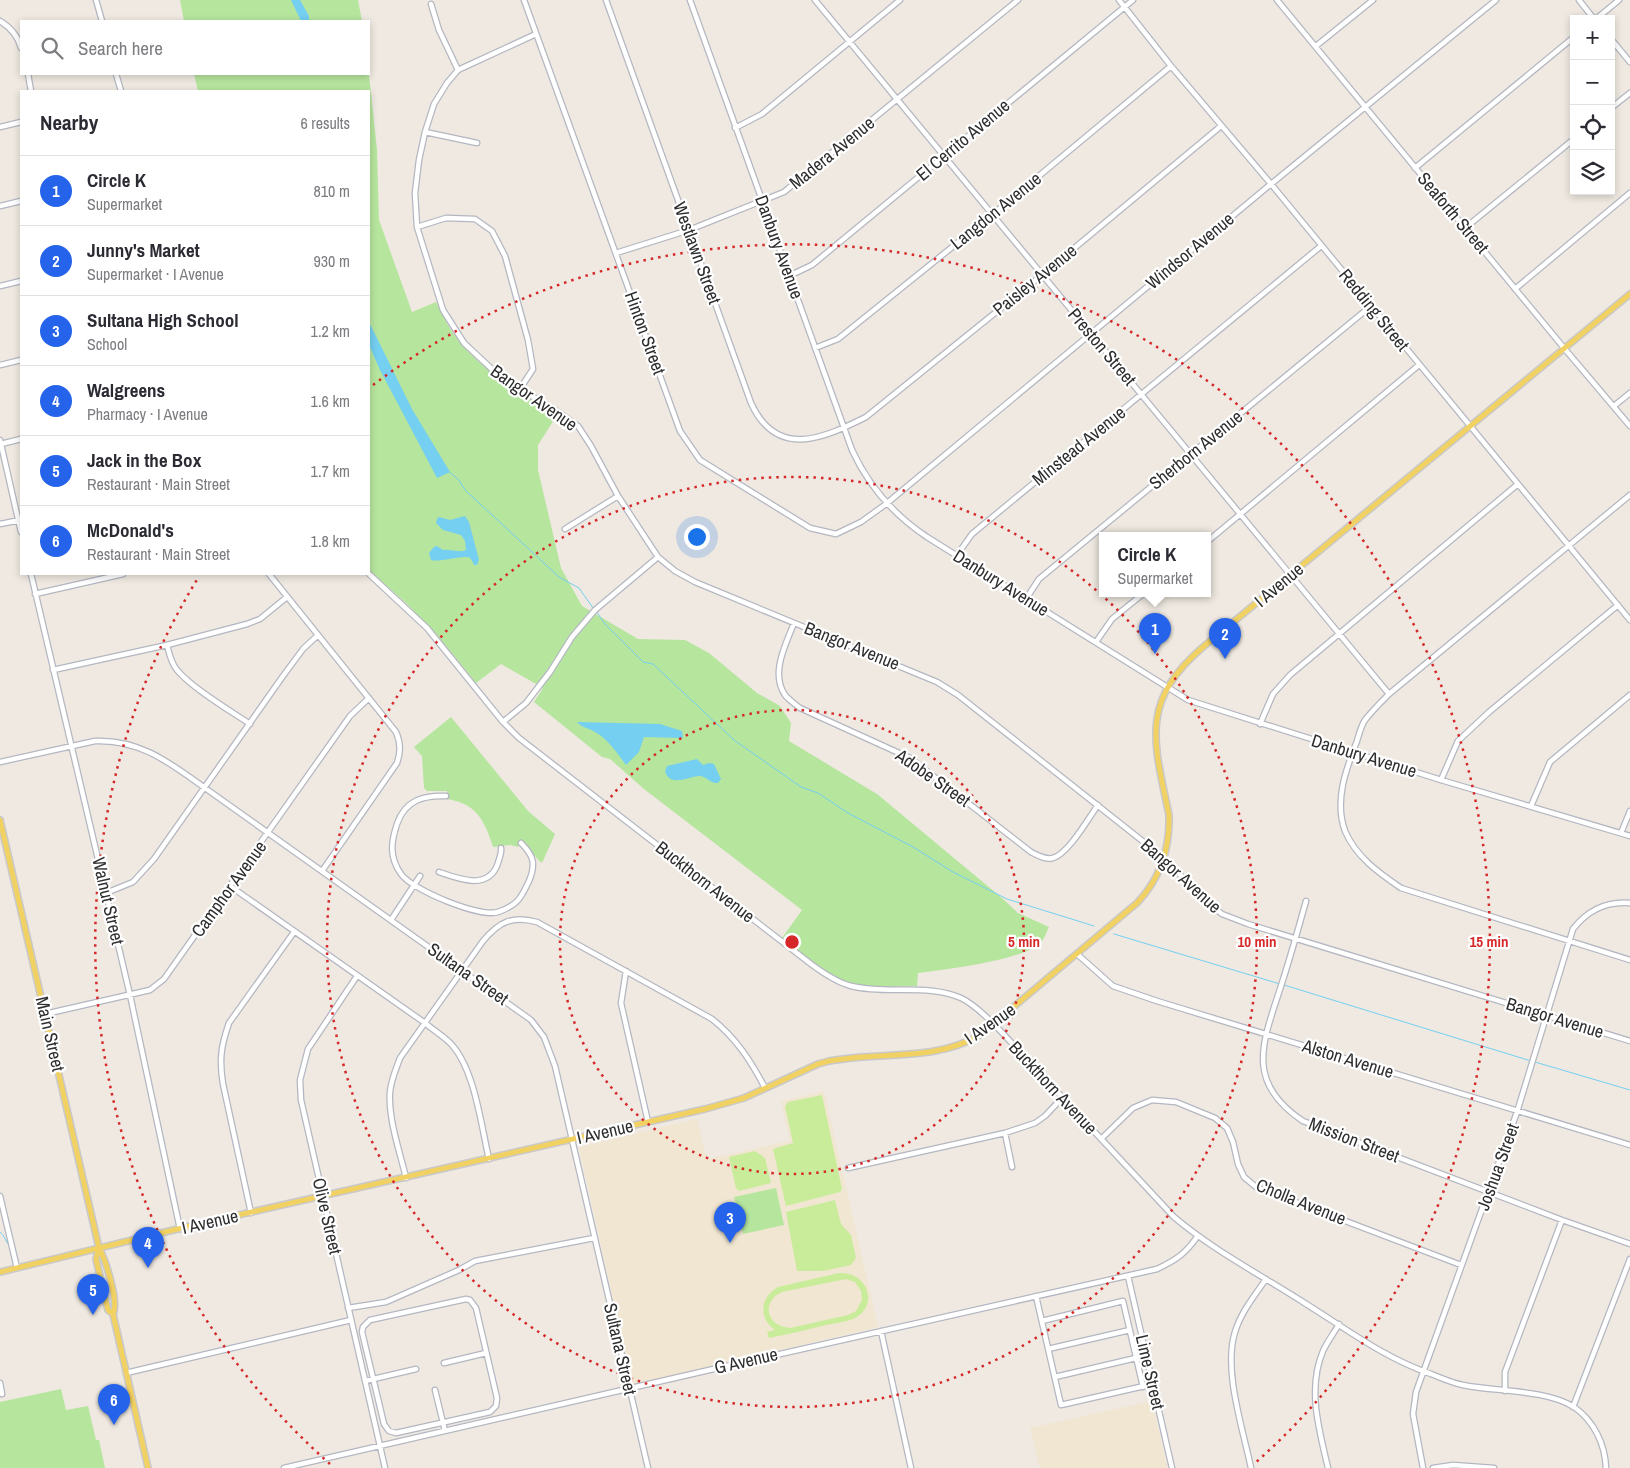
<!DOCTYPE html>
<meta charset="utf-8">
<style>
body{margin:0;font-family:"Archivo Narrow",sans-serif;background:#f7f7f7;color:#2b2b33}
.controls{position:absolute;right:15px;top:15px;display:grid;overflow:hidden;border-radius:0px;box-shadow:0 2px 8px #0003}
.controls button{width:45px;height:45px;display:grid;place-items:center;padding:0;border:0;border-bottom:1px solid #e1e1e2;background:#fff;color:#2b2b33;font:25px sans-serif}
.you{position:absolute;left:696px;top:536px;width:18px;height:18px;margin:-12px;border:4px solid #fff;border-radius:50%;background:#1a73e8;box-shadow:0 0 0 8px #1a73e833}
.badge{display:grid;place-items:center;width:32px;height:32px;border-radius:50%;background:#2563eb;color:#fff;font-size:16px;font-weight:700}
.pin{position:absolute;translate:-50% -41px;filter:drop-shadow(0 1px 2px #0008)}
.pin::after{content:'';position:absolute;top:26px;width:18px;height:15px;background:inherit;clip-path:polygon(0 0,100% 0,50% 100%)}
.popup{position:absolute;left:1099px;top:532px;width:112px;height:65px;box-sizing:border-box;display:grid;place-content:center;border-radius:0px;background:#fff;filter:drop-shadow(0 1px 4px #0005);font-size:16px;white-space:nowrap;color:#7c7c81}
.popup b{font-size:19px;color:#2b2b33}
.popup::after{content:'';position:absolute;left:50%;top:100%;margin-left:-10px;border:10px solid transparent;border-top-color:#fff}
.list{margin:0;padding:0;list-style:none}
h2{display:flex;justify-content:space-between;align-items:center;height:65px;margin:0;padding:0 20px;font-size:21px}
h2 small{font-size:16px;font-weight:400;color:#7c7c81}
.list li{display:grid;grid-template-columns:32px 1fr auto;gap:15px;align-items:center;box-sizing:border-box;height:70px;padding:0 20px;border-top:1px solid #e1e1e2}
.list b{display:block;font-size:19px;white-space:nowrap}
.list p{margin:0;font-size:16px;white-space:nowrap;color:#7c7c81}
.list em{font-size:16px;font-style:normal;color:#7c7c81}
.icon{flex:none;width:28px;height:28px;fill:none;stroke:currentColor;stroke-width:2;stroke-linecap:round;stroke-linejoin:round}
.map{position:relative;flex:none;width:1630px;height:1468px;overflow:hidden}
.search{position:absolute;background:#fff;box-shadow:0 2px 8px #0003;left:20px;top:20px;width:350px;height:55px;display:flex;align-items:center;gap:12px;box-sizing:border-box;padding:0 18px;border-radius:0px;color:#7c7c81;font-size:19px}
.panel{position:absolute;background:#fff;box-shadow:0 2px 8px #0003;left:20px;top:90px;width:350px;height:485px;border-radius:0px}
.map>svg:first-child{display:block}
.education{fill:#f0e6d1}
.green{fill:#b6e59e}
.pitch{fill:#c9ec9a;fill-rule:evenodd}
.water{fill:#75cff0}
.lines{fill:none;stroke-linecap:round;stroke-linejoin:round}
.stream{stroke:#75cff0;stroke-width:1}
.minor-casing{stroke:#b4b7c1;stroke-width:7}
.major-casing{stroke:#c9c9c9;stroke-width:8}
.minor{stroke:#fff;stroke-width:4.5}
.major{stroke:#f2d163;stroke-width:5}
.ring{fill:none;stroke:#d62828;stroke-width:2.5;stroke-dasharray:2.5 5}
.labels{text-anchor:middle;stroke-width:4.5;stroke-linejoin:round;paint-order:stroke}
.street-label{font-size:18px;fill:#2e2e2e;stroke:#fff}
.centre{fill:#d62828;stroke:#fff;stroke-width:2.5}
.ring-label{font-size:15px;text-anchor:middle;font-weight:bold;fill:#d62828;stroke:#fff;stroke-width:4.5;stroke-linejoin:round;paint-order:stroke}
</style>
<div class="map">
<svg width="1630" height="1468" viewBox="0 0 1630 1468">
<rect width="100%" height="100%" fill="#efe9e1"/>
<path class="education" d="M824,1091L878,1327L632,1385L579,1147L697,1119L707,1159L790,1141L781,1101Z
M1152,1401L1167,1468H1040L1030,1428Z"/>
<path class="green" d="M180,0H358L362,21H184Z
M194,74H369L377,150L379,220L412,312L436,302C441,311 445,321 451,330C476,368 519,391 557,415L538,445V470L561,568L582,606L638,639L685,640L709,653L757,693L780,706L791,723L789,741L877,794L1002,898L1018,913L1049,927C1047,931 1045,937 1042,941C1028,960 943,970 918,973L917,986C898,986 877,988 858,985C828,980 804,956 782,938L802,910L644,789L610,759L602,757L534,702L543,688L501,664L476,683L437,635L407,604L369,570V91H198Z
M451,717L528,811L555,834L542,863C533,856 530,847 520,841L518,847L511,845L493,847C485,821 476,803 447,799V791H427L424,788L422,756L414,747Z
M776,1188L784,1225L743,1234L734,1197Z
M61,1389L66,1410L88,1406L96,1440H99L105,1468H0V1402Z"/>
<path class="pitch" d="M822,1095L842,1189L840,1192L786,1206L773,1149L793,1143L785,1106L788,1102Z
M755,1151L765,1158L771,1183L739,1191L736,1188L729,1157Z
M835,1200L841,1224L851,1235L856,1258L851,1265L823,1271H797L786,1212Z
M839,1273C867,1271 881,1306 853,1319C845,1322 835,1323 826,1325C807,1330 788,1334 769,1338L767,1332L775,1330C758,1318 760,1297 778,1287ZM846,1279L855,1282L861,1291L862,1300L856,1311L848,1315L790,1328C767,1327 760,1302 782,1292Z"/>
<path class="water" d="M291,0H300L309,16V21H301Z
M369,322L412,409L450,472L437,478L380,370L369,345Z
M465,516L469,522L479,560L477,565H474C473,563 472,560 470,558C465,554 439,563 431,560L429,553L434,547L437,546L443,550C451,549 458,553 466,550L465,541L461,535L443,530L436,523L437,519L439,517L450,520Z
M577,722L660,724L682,731L683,738L644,737L639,752L626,765C617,753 608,739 595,732C589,728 582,728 577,722Z
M697,759L703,765L709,763L714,764L721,779L718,783C710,784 708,777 700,776C691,775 670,789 665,771L667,766Z"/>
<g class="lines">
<path class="stream" d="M448,471L459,480L465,490L559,577L579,588L593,608
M596,611L605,624L643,662L653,664L734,740L801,787L818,793L848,813L913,847L953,872L1007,899L1094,926
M1114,934L1280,984
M1284,985L1531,1061
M1535,1062L1630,1090
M0,1232C5,1235 5,1242 10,1246"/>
<g class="minor-casing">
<path id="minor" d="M96,0L102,21
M524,0L680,431L700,460L810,528L836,534L861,522L886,504L1271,184L1496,0
M606,0L751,403C777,460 824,438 866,417L1042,275L1221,126
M690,0L852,450C869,487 894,515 927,537L1188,700L1441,780L1630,836
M815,0L1389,694
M1119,0L1171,66L1271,184L1630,620
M1277,0L1564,348L1630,426
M1579,0L1594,19
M431,4L439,30L458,70
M1596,19L1619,0
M0,21C10,27 18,36 21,48
M536,34L458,70L447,83L434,104L425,132L419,160L415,193L417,227L443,310L464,343L495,372L520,389L557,411L578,426L591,446L618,496L658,557L675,571L695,582L937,682L958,695L1164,858L1205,901L1222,914L1248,924L1630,1041
M1611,39L1630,62
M1316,46L1373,0
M28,74L31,91
M116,74L121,91
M1611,108L1630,93
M0,127L21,122
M735,128L762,114L900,0
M425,132L477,143
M1415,168L1574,37
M0,206L21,201
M417,227L446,218L475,219L492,231L505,256L528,340L533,369L520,389
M1465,228L1574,139
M616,253L689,230L784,192L1018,0
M789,276L812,265L1133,0
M0,286L21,281
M1515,289L1630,193
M815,348L838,339L992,215L1171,66
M0,365L21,360
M1614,406L1630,393
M0,440L21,532
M1,444L21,439
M1630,495L1389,694C1381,702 1372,711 1365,720C1361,726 1359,734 1357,741C1346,769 1334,801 1345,831C1356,857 1379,873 1401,888L1630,960
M0,524L20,520
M565,529L618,496
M1208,541L1419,365
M957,555L972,534L1321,246
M31,574L130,995L180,1229
M269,574L396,732C401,743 401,752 397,763L322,871
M369,574L427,628L503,722L519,738L811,964C823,973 836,982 851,986C887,995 927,983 961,998C974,1004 984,1015 994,1024L1174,1217C1213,1250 1259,1274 1303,1302C1345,1328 1384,1358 1431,1374C1441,1378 1452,1383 1463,1385C1496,1392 1545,1389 1574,1407C1594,1421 1605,1444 1606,1468
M35,594L123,574
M1026,599L1039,579L1371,306
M794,623C786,644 770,673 785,695C789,700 795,704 800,708L910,758L1031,852C1037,855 1045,860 1053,858C1068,854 1088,819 1098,805
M1096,642L1112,619L1144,593
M167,645C169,653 171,663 177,670C192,688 229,710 250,724
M53,670L167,645L247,624L260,619L287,597
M503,722L526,703L550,672L572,637L595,610L658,557
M1260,724L1273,694L1290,675L1518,484
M0,762L95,741C140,739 170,763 205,788L531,1020L544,1037L555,1066L648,1468
M1441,780L1458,741L1489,712L1618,605
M446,796C424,795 405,800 397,824C391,842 389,857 401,874C412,890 480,918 498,912C518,905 521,898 529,881C536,864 534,856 521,843
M1531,806L1550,762L1630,695
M1621,833L1630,811
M439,872C459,879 489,891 498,863C499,858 502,854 501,848
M230,886L425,1023C433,1030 445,1037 452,1045C475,1071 481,1125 489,1159
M106,893L133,882L154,859L283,676L303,649L318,635
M1306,901C1298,930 1290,958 1281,986C1263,1042 1244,1082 1303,1121L1562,1220L1630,1244
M391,920L420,876
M1077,954L1113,986L1157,1001L1630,1145
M626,971L621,1003L648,1122
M357,976L308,1049L300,1080L301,1100L385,1468
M45,1014L150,990L164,979L350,716L369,698
M1005,1133L1012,1167
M1101,1139L1133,1108L1152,1100L1176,1102L1215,1118L1227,1128L1233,1142L1238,1164L1244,1177L1256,1187L1461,1265
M848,1168L1005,1133L1035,1123L1045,1116L1063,1097
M406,1178C400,1152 388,1119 390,1092C391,1080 396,1069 400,1058L483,941C499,922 512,915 537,922L712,1019C736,1038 751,1061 765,1088
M0,1196L17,1268
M251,1213L223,1084C219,1060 221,1046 229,1023L294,932
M1128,1276L1172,1468
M1036,1296L1061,1405L1153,1384
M466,1299L470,1300L476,1308L497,1398L496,1406L490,1412L396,1433L389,1431L384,1424L362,1332L363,1327L370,1320Z
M348,1308L386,1302L459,1270L475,1261L594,1238
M1042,1321L1123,1301L1143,1387
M881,1331L911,1468
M1048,1349L1130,1330
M444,1363L486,1353
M126,1373L351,1320
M1055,1377L1136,1358
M365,1381L416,1369
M0,1383L2,1394
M435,1390L445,1431
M1505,1391V1372L1562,1220
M1573,1407L1630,1259
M284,1468L718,1368L1157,1269C1176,1260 1185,1254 1197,1237
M1251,1468C1243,1429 1223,1370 1235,1332C1241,1312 1255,1295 1266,1279
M1328,1468C1319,1429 1307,1389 1323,1351C1327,1342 1334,1333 1339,1324
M1423,1468L1413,1414L1416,1392L1517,1112L1573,929C1587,911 1606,901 1630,903
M1433,1468L1453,1465L1494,1468"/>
</g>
<g class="major-casing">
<path id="major" d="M0,820L99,1248C106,1261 119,1302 113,1314
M99,1248L96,1259L108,1310L113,1314L148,1468
M0,1272L190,1226L705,1109L744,1098L818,1064L829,1061C880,1051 934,1062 980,1035L1137,903C1160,879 1170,848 1169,815C1154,742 1139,702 1203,647L1630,294"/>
</g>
<use href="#minor" class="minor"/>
<use href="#major" class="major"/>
</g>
<g class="ring">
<circle cx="792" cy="942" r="232"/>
<circle cx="792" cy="942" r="465"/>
<path d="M330 1464A697 697 0 0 1 198 578M373 385A697 697 0 0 1 1254 1464"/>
</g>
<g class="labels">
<g class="street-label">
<text transform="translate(963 140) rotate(-40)" y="6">El Cerrito Avenue</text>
<text transform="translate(832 153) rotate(-39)" y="6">Madera Avenue</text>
<text transform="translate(996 211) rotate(-39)" y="6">Langdon Avenue</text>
<text transform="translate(1453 213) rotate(50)" y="6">Seaforth Street</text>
<text transform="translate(779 247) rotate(70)" y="6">Danbury Avenue</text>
<text transform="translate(1190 251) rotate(-40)" y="6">Windsor Avenue</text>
<text transform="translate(697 253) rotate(70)" y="6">Westlawn Street</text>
<text transform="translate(1035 280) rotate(-39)" y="6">Paisley Avenue</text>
<text transform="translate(1374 310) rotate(51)" y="6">Redding Street</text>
<text transform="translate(645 333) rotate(70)" y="6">Hinton Street</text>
<text transform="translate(1102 347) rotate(50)" y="6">Preston Street</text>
<text transform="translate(534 398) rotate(35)" y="6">Bangor Avenue</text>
<text transform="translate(1079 446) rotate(-39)" y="6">Minstead Avenue</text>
<text transform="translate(1196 450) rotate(-39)" y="6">Sherborn Avenue</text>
<text transform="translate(1001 583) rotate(32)" y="6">Danbury Avenue</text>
<text transform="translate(1279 585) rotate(-40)" y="6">I Avenue</text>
<text transform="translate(852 646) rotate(22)" y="6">Bangor Avenue</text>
<text transform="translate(1364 756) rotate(17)" y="6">Danbury Avenue</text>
<text transform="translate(933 778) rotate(35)" y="6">Adobe Street</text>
<text transform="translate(1181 876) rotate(42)" y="6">Bangor Avenue</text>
<text transform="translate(705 882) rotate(38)" y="6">Buckthorn Avenue</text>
<text transform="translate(229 889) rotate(-54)" y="6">Camphor Avenue</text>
<text transform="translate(108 901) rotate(77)" y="6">Walnut Street</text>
<text transform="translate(468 974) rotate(35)" y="6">Sultana Street</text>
<text transform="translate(1555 1018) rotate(17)" y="6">Bangor Avenue</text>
<text transform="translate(990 1024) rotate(-35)" y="6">I Avenue</text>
<text transform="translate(50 1034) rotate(77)" y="6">Main Street</text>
<text transform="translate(1348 1059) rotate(17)" y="6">Alston Avenue</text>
<text transform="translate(1053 1088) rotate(47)" y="6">Buckthorn Avenue</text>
<text transform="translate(605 1132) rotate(-13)" y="6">I Avenue</text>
<text transform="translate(1354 1140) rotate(21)" y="6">Mission Street</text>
<text transform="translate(1498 1167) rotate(-70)" y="6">Joshua Street</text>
<text transform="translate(1301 1202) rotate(22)" y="6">Cholla Avenue</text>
<text transform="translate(327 1216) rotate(77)" y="6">Olive Street</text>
<text transform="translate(210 1222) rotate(-13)" y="6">I Avenue</text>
<text transform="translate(620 1349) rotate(77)" y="6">Sultana Street</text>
<text transform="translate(746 1361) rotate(-13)" y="6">G Avenue</text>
<text transform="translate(1150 1372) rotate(77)" y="6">Lime Street</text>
</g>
</g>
<circle cx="792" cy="942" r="8" class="centre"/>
<g class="ring-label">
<text x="1024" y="947">5 min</text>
<text x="1257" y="947">10 min</text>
<text x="1489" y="947">15 min</text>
</g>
</svg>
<div class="controls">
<button>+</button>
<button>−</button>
<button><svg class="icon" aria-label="locate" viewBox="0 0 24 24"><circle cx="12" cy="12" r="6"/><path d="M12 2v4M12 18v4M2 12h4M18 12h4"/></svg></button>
<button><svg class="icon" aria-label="layers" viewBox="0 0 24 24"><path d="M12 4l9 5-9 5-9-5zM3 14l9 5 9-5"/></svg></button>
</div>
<div class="you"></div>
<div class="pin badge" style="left:1155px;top:654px">1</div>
<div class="popup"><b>Circle K</b>Supermarket</div>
<div class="pin badge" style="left:1225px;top:659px">2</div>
<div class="pin badge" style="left:730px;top:1243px">3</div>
<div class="pin badge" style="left:148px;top:1268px">4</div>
<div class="pin badge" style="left:93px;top:1315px">5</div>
<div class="pin badge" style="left:114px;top:1425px">6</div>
<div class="search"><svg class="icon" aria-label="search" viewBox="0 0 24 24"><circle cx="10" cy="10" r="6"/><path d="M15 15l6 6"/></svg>Search here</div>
<section class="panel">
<h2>Nearby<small>6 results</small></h2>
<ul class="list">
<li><span class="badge">1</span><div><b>Circle K</b><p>Supermarket</p></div><em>810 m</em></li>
<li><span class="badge">2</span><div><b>Junny's Market</b><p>Supermarket · I Avenue</p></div><em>930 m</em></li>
<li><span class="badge">3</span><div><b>Sultana High School</b><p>School</p></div><em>1.2 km</em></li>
<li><span class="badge">4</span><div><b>Walgreens</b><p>Pharmacy · I Avenue</p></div><em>1.6 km</em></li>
<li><span class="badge">5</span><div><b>Jack in the Box</b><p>Restaurant · Main Street</p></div><em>1.7 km</em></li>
<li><span class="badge">6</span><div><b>McDonald's</b><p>Restaurant · Main Street</p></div><em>1.8 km</em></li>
</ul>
</section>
</div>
